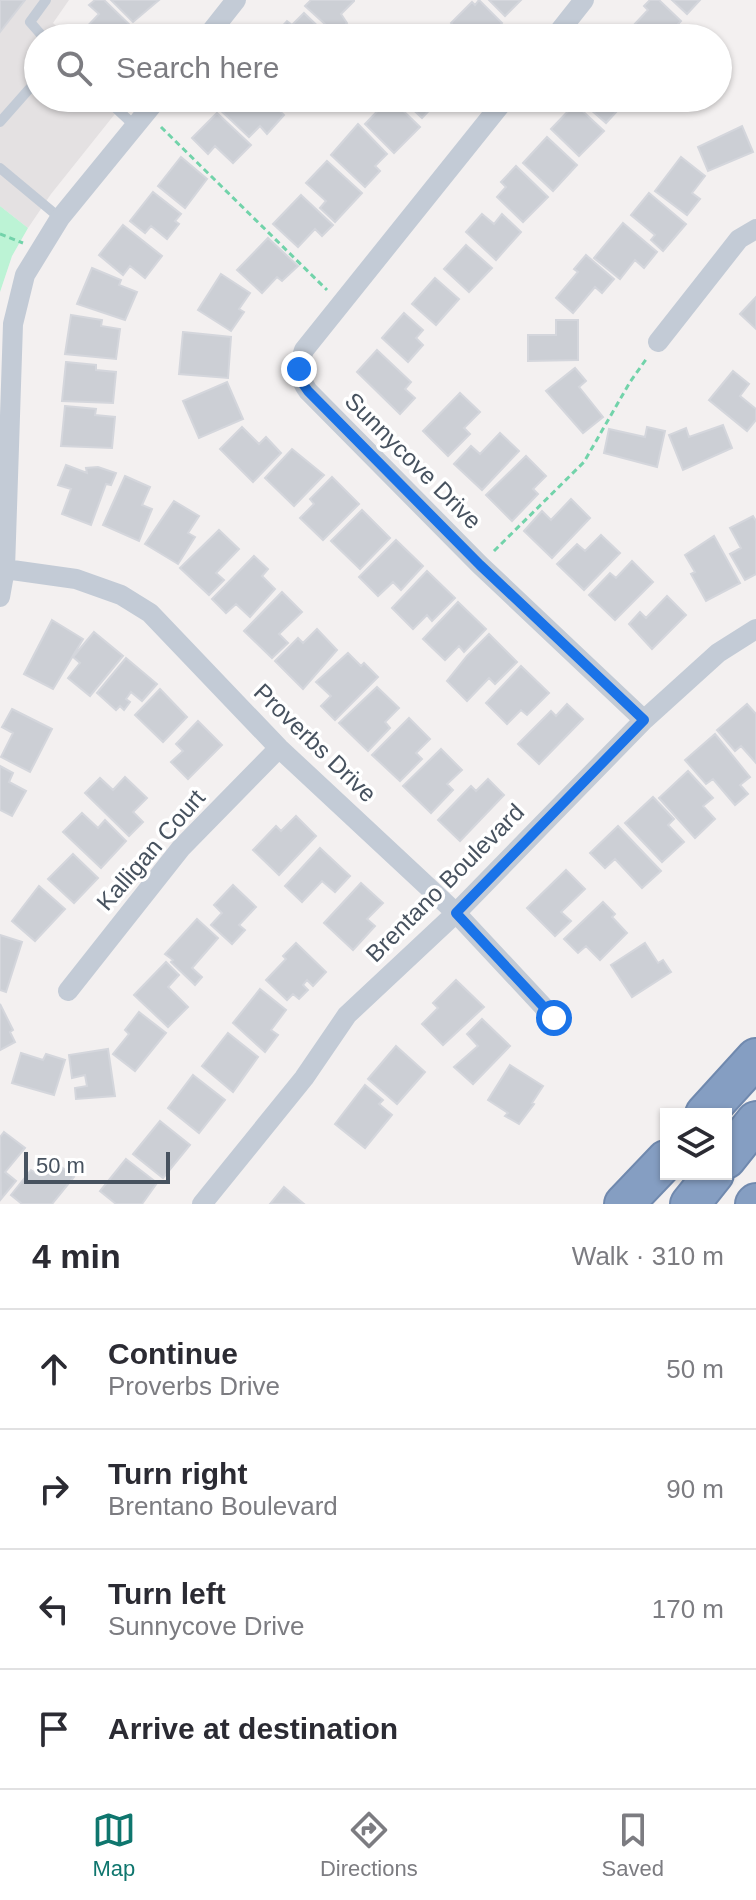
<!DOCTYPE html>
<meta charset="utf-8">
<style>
body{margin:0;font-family:Helvetica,sans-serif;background:#f7f7f7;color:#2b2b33}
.controls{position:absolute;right:24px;bottom:24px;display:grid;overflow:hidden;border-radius:0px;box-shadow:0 2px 6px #0004}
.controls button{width:72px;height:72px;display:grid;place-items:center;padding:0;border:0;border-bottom:2px solid #e1e1e2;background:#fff;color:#2b2b33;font:40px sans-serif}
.scale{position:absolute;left:24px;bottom:20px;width:146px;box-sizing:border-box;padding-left:8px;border:4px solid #47525f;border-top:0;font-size:22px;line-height:28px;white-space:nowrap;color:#47525f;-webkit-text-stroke:6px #fff;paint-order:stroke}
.stop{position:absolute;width:24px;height:24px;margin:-18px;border:6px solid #1a73e8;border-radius:50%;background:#fff}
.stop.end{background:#1a73e8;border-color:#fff;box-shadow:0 2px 8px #0008}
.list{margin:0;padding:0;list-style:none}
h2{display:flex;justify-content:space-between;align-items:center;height:104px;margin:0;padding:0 32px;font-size:34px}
h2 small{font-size:26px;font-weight:400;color:#7c7c81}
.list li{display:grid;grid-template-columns:52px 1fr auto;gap:24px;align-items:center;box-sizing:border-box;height:120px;padding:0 32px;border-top:2px solid #e1e1e2}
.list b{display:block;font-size:30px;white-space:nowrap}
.list p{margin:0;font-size:26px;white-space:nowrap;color:#7c7c81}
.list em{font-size:26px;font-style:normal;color:#7c7c81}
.icon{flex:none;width:44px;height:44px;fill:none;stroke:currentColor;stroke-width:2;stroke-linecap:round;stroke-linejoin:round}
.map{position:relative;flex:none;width:756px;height:1204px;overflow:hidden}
.search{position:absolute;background:#fff;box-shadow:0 2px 6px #0004;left:24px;right:24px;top:24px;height:88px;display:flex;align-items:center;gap:20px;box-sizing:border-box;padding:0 28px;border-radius:44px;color:#7c7c81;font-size:30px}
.sheet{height:584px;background:#fff}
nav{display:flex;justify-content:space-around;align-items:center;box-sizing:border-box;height:112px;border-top:2px solid #e1e1e2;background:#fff;font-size:22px;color:#7c7c81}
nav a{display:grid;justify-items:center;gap:4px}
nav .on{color:#0f766e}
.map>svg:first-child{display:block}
.education{fill:#e4e1e2}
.green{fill:#bcf3d5}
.building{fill:#cccfd5;stroke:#d4d6dc;stroke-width:2}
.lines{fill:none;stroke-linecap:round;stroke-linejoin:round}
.highway-casing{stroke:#7089ae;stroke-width:42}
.path{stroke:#72d3aa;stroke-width:3;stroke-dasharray:6 4;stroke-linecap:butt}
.lane{stroke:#c3cbd6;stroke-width:10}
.street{stroke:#c3cbd6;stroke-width:20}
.highway{stroke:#859ec2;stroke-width:38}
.route{stroke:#1a73e8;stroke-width:10}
.labels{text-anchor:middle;stroke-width:7;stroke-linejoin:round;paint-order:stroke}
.street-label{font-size:24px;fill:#47525f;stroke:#fff}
</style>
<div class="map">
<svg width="756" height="1204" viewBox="0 0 756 1204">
<rect width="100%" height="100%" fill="#f3f0f0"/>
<path class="education" d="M0,0H69L53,23L68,38H38V98L126,100L51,194L28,228L0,206Z"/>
<path class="green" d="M0,206L28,228L12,256L0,292Z"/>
<path class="building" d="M0,0H25L0,32Z
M95,0H104L133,28L124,38H84L80,34L99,14L89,5Z
M111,0H159L133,22Z
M311,0H354V1L341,14L347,23L336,34L305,6Z
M479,0L502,23L490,36L483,30L476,38H466L451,23L472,2L475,5Z
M489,0H521L505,16Z
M650,0H659L681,21L665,38H644L632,27L648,10L644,6Z
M672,0H700L687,14Z
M304,13L328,36L326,38H278L274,35L287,21L292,25Z
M225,98L234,104L240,98H266L284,115L267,134L260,126L249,137L217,107Z
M390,98L420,127L394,153L365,124Z
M401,98H433L437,102L422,118Z
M587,98H629L606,123L583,103Z
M575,104L604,131L579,156L551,129Z
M217,113L251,145L233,163L215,146L208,154L192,138Z
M358,124L387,154L375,166L380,171L365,187L331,155Z
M742,126L753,152L708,171L698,147Z
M547,137L577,165L553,191L523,163Z
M181,157L207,179L185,208L158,186Z
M681,157L705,176L692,193L700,199L687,215L655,191Z
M327,161L362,193L335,222L320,208L326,201L306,183Z
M516,166L548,197L523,222L497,197L506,187L501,182Z
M153,192L181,214L175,221L179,224L167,239L151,226L145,233L130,221Z
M649,193L686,224L663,251L651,240L655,235L631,215Z
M301,195L333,225L322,236L315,229L298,247L273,224Z
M482,214L494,224L502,214L521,232L496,260L466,232Z
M623,223L657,252L644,268L635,260L620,279L594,258Z
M123,225L162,256L145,278L130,266L123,275L99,255Z
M268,238L298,266L282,281L277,277L262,293L237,270Z
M466,245L492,268L469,292L444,269Z
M586,255L614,279L602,293L595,287L573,313L556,298L578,272L574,269Z
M92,268L121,280L119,285L137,292L125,320L77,304Z
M221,274L250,293L239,309L244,312L231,331L198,310Z
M435,278L459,299L436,325L412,304Z
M756,297V329L740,314Z
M404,313L423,330L416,338L423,345L408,362L382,338Z
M71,315L102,320L101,326L120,329L116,359L65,354Z
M556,320H578V360L528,361V335H556Z
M183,332L231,337L228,378L179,374Z
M377,350L411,382L405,389L415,398L400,414L357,372Z
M66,362L96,365V370L116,372L113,403L62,401Z
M575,368L586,381L579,387L603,417L583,433L546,391Z
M733,371L749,384L740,396L756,409V420L747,431L709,400Z
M227,382L243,419L199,438L183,401Z
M460,393L480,412L464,428L470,434L448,456L423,431Z
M65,406L96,409L95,415L115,417L112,448L61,446Z
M723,425L732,448L683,470L669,435L686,428L689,437Z
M242,427L259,444L266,437L281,453L253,482L220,449Z
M647,427L665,431L657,467L604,453L609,429L645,437Z
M500,433L519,451L482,490L454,464L471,446L480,454Z
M292,449L324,475L294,506L265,478Z
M526,456L546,476L533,489L538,494L512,521L486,495Z
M66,465L87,473L86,468L98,467L116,473L111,485L106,484L91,525L62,514L71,489L58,485Z
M125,476L150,487L142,505L152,509L139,541L103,525Z
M332,477L359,504L323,540L300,518L314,504L310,499Z
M571,499L590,518L552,558L524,531L542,511L551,520Z
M174,501L199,516L188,533L195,537L178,564L145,544Z
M362,510L390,538L360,569L331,541Z
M753,516L756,521V574L745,580L730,554L741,548L730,528Z
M219,530L239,549L216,573L224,580L209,595L180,568Z
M601,535L620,553L584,590L557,564L577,544L585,551Z
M714,536L740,583L706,601L691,574L695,572L685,555Z
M396,540L423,566L401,590L393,582L378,596L359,577Z
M254,556L268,569L262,576L275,589L250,617L236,604L226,613L212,599Z
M632,561L653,582L615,620L589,595L610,573L616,578Z
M427,571L455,598L432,621L427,615L413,629L392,608Z
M282,592L302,612L279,634L288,643L272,658L244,631Z
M667,596L686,615L652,649L629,624L640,612L646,618Z
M458,602L486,629L464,652L459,646L445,660L423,639Z
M52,620L83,639L53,689L24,674Z
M317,629L337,650L303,689L275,661L298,638L303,643Z
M94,632L123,656L90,696L68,678L80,663L73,657Z
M489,634L517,662L495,684L489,678L467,701L447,681L467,656Z
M348,653L361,666L364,663L378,677L335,720L321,706L331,696L316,682Z
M126,658L157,684L142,701L131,692L126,699L130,702L124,710L120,706L116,710L97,693Z
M521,666L549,693L527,715L521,710L507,724L486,703Z
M377,687L399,708L385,722L390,728L368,751L339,723Z
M160,689L187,717L163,742L135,715Z
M567,704L583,719L539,764L518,744L551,711L556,716Z
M747,704L756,714V763L741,746L735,751L717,730Z
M12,709L52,729L30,772L1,757L13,733L2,727Z
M409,718L430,739L416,753L422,759L400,781L372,755Z
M198,721L222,745L188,779L171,762L183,751L176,744Z
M715,734L750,777L740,785L748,794L735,805L713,779L706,784L685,760Z
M441,749L462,770L447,784L453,790L431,813L403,786Z
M0,766L13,773L9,782L26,791L12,816L0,810Z
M688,771L713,798L703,806L715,819L695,838L659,798Z
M125,777L147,798L133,812L143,822L129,836L85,793L100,778L113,790Z
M488,779L504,795L460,841L438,820L471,786L476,791Z
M653,797L674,819L668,825L684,842L662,862L625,823Z
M82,813L98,828L105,820L126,841L101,868L63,832Z
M296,816L316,836L279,875L253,850L276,826L281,831Z
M618,826L661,871L642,888L615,859L605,868L590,853Z
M320,848L350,876L335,892L322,881L302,902L285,886Z
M73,854L98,878L74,903L48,879Z
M566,870L585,889L561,912L571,921L555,936L527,908Z
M361,883L383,903L367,919L375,926L353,950L324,923Z
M233,885L256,907L239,925L245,930L232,944L211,925L222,913L214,905Z
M39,886L65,909L35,941L12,921Z
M603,902L615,914L612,917L627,933L600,960L586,946L578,953L564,939Z
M197,919L218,938L192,968L202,977L195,985L171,962L173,960L165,954Z
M0,935L22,942L6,992L0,990Z
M296,943L326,972L313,986L307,980L303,985L308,990L299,999L293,994L287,1000L266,980L286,959L283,956Z
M645,943L658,963L663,960L671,972L632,997L611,965Z
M166,962L179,975L168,987L188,1007L168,1027L134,995Z
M456,980L484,1007L443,1045L422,1024L438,1008L433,1003Z
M260,989L286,1010L271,1030L278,1035L265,1052L233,1023Z
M0,1004L13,1030L10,1032L15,1042L0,1050Z
M139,1012L166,1033L135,1071L113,1054L129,1034L125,1030Z
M482,1019L510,1046L473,1084L454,1067L478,1046L467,1034Z
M228,1033L258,1057L233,1092L202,1066Z
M396,1046L425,1072L397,1104L368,1079Z
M108,1049L115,1096L76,1099L75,1088L87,1086L85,1075L72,1078L69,1055Z
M21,1053L43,1060L46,1054L65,1060L54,1095L12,1083Z
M510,1065L543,1086L532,1103L534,1104L519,1124L505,1116L508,1113L488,1100Z
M193,1075L225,1100L199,1133L168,1108Z
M365,1085L383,1100L379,1104L392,1115L365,1148L335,1124Z
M160,1121L190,1145L163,1178L133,1154Z
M4,1132L25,1148L5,1172L16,1181L1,1199L0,1137Z
M50,1158L74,1177L52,1204H22L11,1195L31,1170L37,1174Z
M126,1159L157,1183L142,1204H116L100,1191Z
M284,1187L304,1204H270Z"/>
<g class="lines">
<g class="highway-casing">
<path id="highway" d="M705,1114L756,1058
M726,1159L756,1121
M624,1204L666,1160
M690,1204L714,1174
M755,1204L756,1203"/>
</g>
<path class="path" d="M161,127L327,290
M0,234L23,243
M494,551L584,462L630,382L647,358"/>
<path class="lane" d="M44,38L30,22L46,0
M105,98L135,126
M0,122L38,79
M0,168L60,218"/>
<path class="street" d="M206,38L236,0
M554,38L584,0
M506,98L304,350C298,367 298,377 308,391L480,565L644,720
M658,342L739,239L756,229
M5,569L76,579L121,595L150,613L279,748L456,913L554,1018
M0,597L5,569L13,324L25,275L60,218L158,98
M68,991L181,848L279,748
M202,1204L304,1078L347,1015L456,913L644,720L718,653L756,629"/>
<use href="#highway" class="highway"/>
</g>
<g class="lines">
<path class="route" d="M299,369L301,381L308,391L480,565L644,720L456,913L554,1018"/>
</g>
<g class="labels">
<g class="street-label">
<text transform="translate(413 461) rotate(45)" y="8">Sunnycove Drive</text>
<text transform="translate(315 743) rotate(44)" y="8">Proverbs Drive</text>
<text transform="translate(151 850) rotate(-49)" y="8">Kalligan Court</text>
<text transform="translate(445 883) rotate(-45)" y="8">Brentano Boulevard</text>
</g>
</g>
</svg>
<div class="controls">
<button><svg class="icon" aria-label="layers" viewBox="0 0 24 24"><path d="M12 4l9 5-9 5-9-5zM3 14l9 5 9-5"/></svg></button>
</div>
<div class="scale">50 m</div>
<div class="stop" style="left:554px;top:1018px"></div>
<div class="stop end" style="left:299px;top:369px"></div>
<div class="search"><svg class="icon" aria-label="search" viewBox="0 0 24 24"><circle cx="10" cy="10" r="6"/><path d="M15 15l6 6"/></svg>Search here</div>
</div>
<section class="sheet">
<h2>4 min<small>Walk · 310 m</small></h2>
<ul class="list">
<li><svg class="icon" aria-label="ahead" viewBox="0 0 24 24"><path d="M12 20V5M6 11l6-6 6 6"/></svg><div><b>Continue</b><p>Proverbs Drive</p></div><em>50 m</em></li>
<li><svg class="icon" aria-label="right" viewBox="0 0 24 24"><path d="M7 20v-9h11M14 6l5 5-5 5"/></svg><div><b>Turn right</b><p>Brentano Boulevard</p></div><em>90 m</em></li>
<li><svg class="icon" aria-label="left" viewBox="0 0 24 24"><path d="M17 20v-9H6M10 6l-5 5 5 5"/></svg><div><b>Turn left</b><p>Sunnycove Drive</p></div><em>170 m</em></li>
<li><svg class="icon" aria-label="arrive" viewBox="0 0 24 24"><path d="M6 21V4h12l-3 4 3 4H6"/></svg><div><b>Arrive at destination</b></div></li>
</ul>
</section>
<nav>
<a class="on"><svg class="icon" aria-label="map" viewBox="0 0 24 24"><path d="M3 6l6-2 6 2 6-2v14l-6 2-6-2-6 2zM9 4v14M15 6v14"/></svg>Map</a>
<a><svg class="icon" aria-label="directions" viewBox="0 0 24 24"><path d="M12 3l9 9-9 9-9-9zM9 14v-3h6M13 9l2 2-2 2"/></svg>Directions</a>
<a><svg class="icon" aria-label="saved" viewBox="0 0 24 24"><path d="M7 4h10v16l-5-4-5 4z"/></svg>Saved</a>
</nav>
